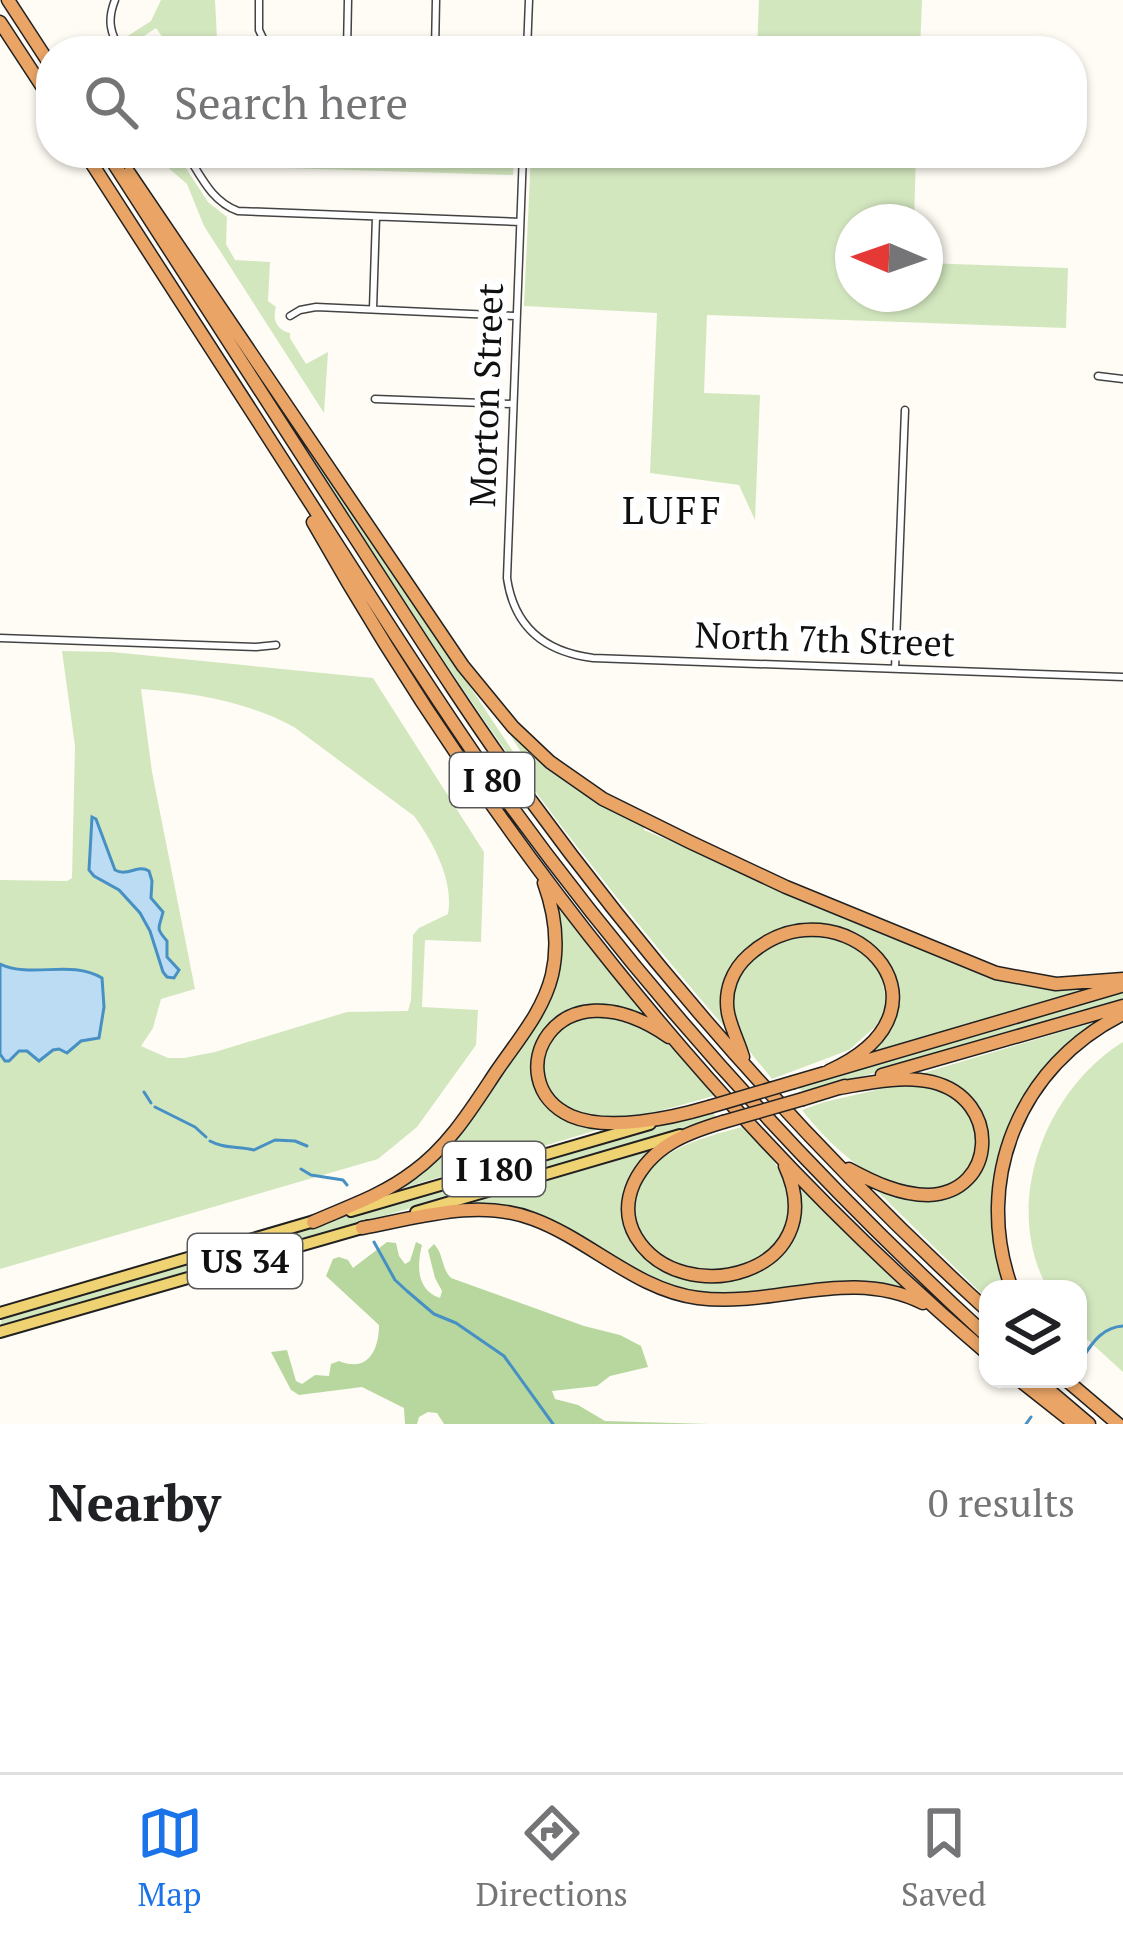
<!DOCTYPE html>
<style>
body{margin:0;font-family:"PT Serif",serif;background:#f6f6f6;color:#202124}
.controls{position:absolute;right:36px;bottom:36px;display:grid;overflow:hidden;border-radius:24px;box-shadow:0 3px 9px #0004}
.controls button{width:108px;height:108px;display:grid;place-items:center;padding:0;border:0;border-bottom:3px solid #e0e0e0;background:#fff;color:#202124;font:60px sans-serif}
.compass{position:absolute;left:835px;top:204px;width:108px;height:108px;border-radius:50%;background:#fff;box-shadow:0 3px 9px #0004;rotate:272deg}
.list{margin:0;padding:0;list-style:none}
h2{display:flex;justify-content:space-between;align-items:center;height:156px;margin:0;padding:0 48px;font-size:51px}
h2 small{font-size:39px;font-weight:400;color:#757577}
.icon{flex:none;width:66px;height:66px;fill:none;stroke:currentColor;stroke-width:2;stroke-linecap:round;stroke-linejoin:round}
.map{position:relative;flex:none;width:1123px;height:1424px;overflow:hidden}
.search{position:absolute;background:#fff;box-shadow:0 3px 9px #0004;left:36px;right:36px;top:36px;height:132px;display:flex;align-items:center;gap:30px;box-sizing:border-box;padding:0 42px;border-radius:48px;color:#757577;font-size:45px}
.sheet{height:348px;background:#fff}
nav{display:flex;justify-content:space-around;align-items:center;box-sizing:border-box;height:168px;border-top:3px solid #e0e0e0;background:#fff;font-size:33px;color:#757577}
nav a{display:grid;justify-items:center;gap:6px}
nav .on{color:#1a73e8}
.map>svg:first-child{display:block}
.green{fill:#d3e7bf;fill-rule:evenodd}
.forest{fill:#b7d79f}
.water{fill:#bbdcf2;stroke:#4790c4;stroke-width:3}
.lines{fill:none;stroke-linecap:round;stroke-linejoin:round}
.stream{stroke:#4790c4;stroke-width:3}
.street-casing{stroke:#434343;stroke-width:9}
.primary-casing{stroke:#212121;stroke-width:14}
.highway-casing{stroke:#212121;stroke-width:15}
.street{stroke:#fff;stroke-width:6}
.primary{stroke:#efd373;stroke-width:10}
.highway{stroke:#eaa566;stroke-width:12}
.highway-bridge-casing{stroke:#212121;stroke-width:15;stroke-linecap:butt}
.highway-bridge{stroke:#eaa566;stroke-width:12}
.labels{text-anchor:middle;stroke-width:12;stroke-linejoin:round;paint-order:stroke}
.shield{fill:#fff;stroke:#585858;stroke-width:3}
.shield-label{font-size:33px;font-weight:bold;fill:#101010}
.street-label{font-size:36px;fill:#101010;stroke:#fff}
.neighbourhood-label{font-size:39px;letter-spacing:3px;fill:#101010;stroke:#fff}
</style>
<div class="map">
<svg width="1123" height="1424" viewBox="0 0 1123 1424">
<rect width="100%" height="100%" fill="#fefcf4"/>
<path class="green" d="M161,0H215L217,39L220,51H172L156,28L128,47L123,39L151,21Z
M759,0H922L920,51H757Z
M157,153H176L208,202L227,217L226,244L235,260L270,262L268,301L276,307C272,320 277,330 290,333V338L306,364L328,352L324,413L204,226L187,184L165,165Z
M240,153H514L513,175L251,167Z
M531,153H916L914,222H853V294H925V263L1068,268L1066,328L707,315L704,393L760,395L755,520L739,485L650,473L657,313L524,306Z
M256,364L516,756L521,752L509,733L512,731L644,825V830L978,970L1089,988L856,1057L895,998L868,944C849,941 803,928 785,930C777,931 766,937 759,941C725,962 718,993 727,1030C651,942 578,851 510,757C420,630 338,496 254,365Z
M62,651L112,652L373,678L484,852L481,942L425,940L422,1007L478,1010L476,1045L417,1127L378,1159L0,1269V880L67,881L72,878L75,746ZM141,689C194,693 246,701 294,727L414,816C434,843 454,882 448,914L419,928L413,935L411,1000L408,1011L347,1012L215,1052L184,1058H168L141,1046L153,1028L161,999L195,989L152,772Z
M553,897L655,1024C623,1010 572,989 547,1028C539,1041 538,1062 535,1076L573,1121L597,1130L390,1192L433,1159L549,987Z
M810,936L845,942L862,952L881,973L886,1001L883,1015L875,1027L849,1050L772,1079C762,1066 750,1054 743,1040C710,980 753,945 810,936Z
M1123,990V1001L805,1093L797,1087Z
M576,1016C588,1016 604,1014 616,1016C658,1025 690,1065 717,1095C670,1107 563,1149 543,1077C535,1048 557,1033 576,1016Z
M1108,1018L1061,1052L998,1169L1009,1289H988V1300L872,1186L935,1198L979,1164L980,1113L920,1074Z
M1123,1042V1372L1078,1331V1289H1048C1001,1205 1045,1090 1123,1042Z
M898,1085C913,1086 931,1084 945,1092C980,1110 990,1162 952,1184C900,1214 830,1147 802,1110L824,1102Z
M713,1111L715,1116L721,1118L0,1327L2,1316Z
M746,1126C763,1146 784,1169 789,1196C806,1300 610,1289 635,1197C648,1150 704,1137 746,1126Z
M663,1147L624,1195L622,1211L626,1228L644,1254L657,1264L697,1279L779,1255L798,1193L795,1179L918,1299L891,1291L723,1297L663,1287L551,1224L462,1206Z"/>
<path class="forest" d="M387,1242L396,1243L399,1256L405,1264L410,1261L416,1242L422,1245C417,1265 416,1290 440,1298L442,1291L435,1278L428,1250L434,1244C444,1254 441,1268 451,1278L584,1326L620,1335L641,1346L648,1367L610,1376L597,1386L552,1391L555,1399L578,1405L605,1421L709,1424H444L437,1413L428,1412L419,1417L417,1424H405L404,1408L362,1387L299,1395L291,1390L271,1352L287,1350L296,1381L302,1384L315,1375L329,1376L331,1364L339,1361C368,1373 379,1350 379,1325L326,1276L333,1259L339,1257L348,1260L353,1268Z"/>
<path class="water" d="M92,817L96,819L115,870C128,877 137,864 149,871L152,881L151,898L163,912C159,929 155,927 167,941V957L179,970L174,978L167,977L163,972L150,931L140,913L119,890L94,876L89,870Z
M0,964C33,979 70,959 102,978L104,1007L99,1038L81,1041L67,1053L59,1049L53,1050L39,1061L27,1051H19L9,1061H5L0,1054Z"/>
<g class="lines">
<path class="stream" d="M144,1092L151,1103
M155,1107L195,1127L206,1137
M210,1141C224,1149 239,1146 254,1150L275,1140L295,1141L307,1146
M301,1169L311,1175L343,1180L347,1185
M374,1242L395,1280L407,1291L434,1314L456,1323L504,1356L553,1424
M1084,1356C1093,1341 1104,1327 1123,1326
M1026,1424L1031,1417"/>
<g class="street-casing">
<path id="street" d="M115,0C107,20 110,33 121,51
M259,0V30L269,51
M347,51L348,0
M435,51L436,0
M527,51L529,0
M186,153C201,176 211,201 238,211L520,222
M523,153L507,578C514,627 545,652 593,658L1123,677
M373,309L376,217
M290,316L300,310L316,307L516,316
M1098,376L1123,379
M375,399L512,404
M0,638L256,647L276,645
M895,669L905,410"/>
</g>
<g class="primary-casing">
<path id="primary" d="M351,1211L650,1124
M416,1212L680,1135
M0,1313L321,1219
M0,1332L369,1226"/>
</g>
<g class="highway-casing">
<path id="highway" d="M8,0L51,66
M0,22L51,100
M85,153C171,285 255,417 340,549C392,630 444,712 500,791C643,990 807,1171 988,1337
M107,153C186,275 265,397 343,519C404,613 463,708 529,798C665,984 818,1156 988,1311
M129,173L463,666L513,727L550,762L603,799L690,842L786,887L996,973L1056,984L1123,979
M313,522C486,829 719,1125 988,1354
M669,1037C554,957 496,1082 571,1116C608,1132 672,1118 709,1107
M743,1057C739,1043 731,1028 728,1013C724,991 732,970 749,955C839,875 974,1005 829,1071
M882,1075L1123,1006
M794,1082L1121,986
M839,1088C868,1083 902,1075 932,1082C1002,1099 997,1193 928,1195C900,1195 873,1182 849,1169
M803,1099L845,1086
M723,1122C686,1133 652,1146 634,1183C626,1201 626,1220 636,1237C681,1312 835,1274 785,1166
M313,1222C347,1207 383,1195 413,1172C449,1146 472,1108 496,1072C517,1041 543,1012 552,975C559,944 555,913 544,883
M362,1228C417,1218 478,1198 533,1219C590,1240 636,1290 698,1298C775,1308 848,1266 923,1303
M1012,1289C972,1180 1020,1065 1123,1014
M1018,1379L1075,1424
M1036,1379L1089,1424
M1065,1379L1118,1424"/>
</g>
<use href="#street" class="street"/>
<use href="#primary" class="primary"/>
<use href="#highway" class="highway"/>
<g class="highway-bridge-casing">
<path id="highway-bridge" d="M709,1107L794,1082
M723,1122L803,1099"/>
</g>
<use href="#highway-bridge" class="highway-bridge"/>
</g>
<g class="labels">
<g class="shield">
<rect x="450" y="753" width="84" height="54" rx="9"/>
<rect x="443" y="1142" width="102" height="54" rx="9"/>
<rect x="188" y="1234" width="114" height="54" rx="9"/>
</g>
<g class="shield-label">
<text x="492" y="792">I 80</text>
<text x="494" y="1181">I 180</text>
<text x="245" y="1273">US 34</text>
</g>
<g class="street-label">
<text transform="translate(486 395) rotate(-88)" y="13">Morton Street</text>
<text transform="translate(825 639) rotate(2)" y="13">North 7th Street</text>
</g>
<g class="neighbourhood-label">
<text x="673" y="524">LUFF</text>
</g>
</g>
</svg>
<div class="controls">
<button><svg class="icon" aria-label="layers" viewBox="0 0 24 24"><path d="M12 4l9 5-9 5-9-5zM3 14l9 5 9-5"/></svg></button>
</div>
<svg class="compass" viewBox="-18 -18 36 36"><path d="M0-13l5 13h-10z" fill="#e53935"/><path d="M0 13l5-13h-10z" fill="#757577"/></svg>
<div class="search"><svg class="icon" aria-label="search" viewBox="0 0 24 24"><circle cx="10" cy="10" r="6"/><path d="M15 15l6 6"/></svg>Search here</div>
</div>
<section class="sheet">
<h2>Nearby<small>0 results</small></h2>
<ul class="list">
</ul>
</section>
<nav>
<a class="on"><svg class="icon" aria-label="map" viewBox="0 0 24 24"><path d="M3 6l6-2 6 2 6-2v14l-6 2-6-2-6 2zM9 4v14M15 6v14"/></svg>Map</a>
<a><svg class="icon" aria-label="directions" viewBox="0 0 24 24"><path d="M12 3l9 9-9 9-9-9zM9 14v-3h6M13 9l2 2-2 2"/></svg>Directions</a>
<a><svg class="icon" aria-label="saved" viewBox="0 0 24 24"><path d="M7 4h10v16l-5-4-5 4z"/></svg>Saved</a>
</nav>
